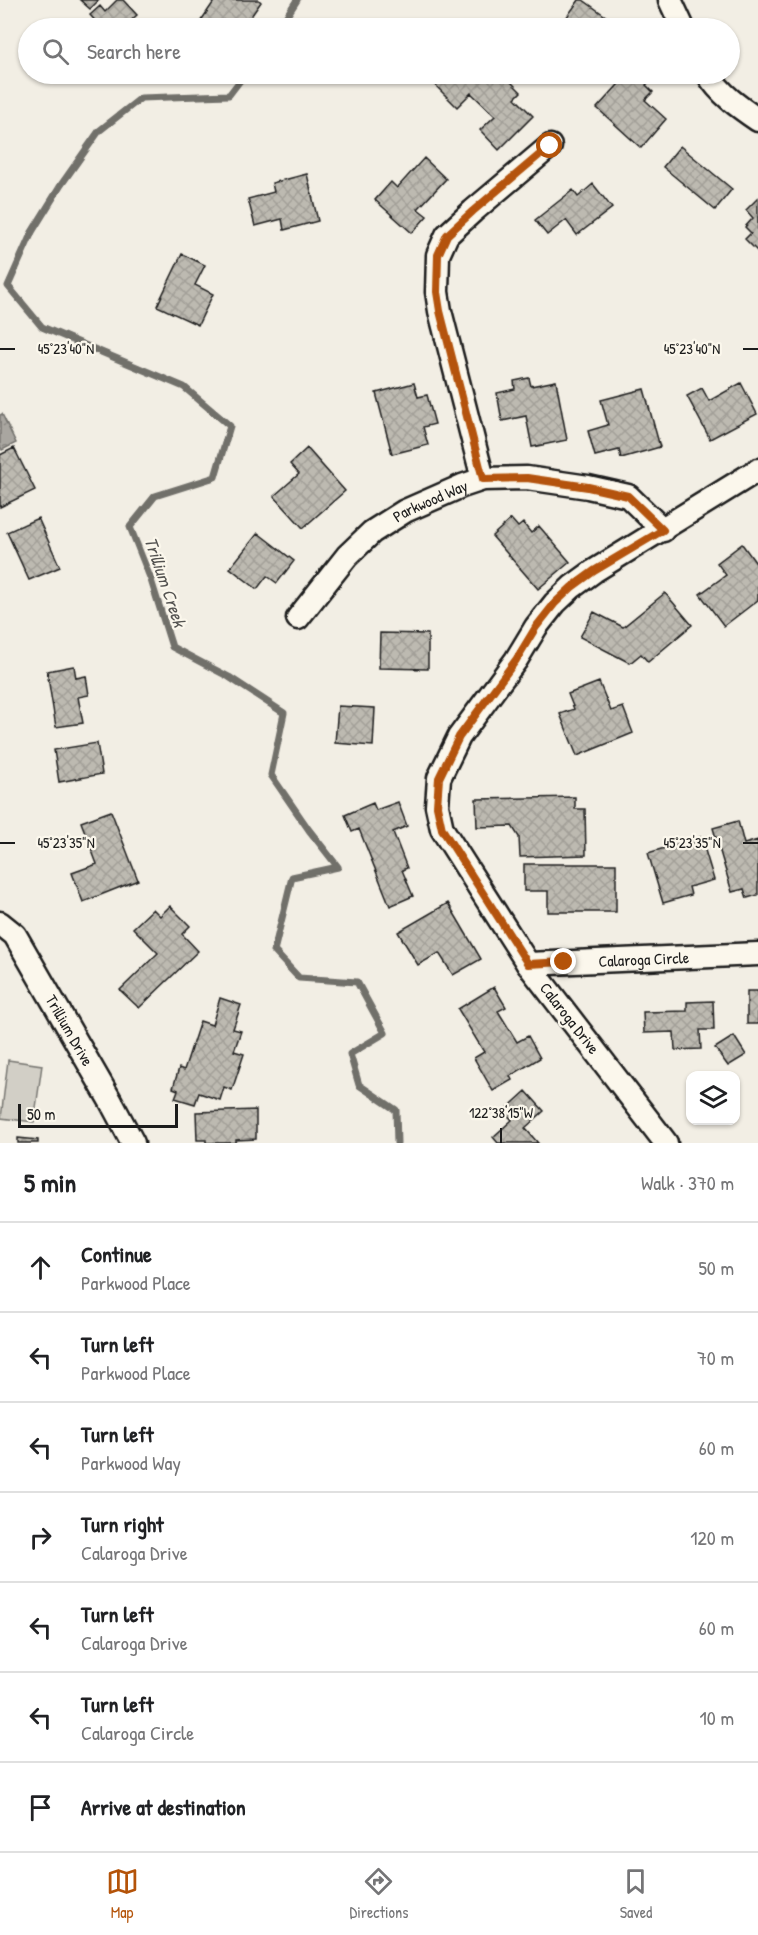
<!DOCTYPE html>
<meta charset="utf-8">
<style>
body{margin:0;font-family:"Patrick Hand",sans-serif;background:#f2f2f2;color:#202124}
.controls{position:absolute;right:18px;bottom:18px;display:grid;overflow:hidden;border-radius:12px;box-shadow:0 2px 4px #0004}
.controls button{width:54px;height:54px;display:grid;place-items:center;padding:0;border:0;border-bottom:2px solid #e0e0e0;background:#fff;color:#202124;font:30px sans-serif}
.scale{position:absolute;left:18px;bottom:15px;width:160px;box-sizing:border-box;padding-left:6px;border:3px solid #1c1c1c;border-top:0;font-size:16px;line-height:21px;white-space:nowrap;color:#1c1c1c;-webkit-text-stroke:4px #fbf7ec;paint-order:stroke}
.stop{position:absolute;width:18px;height:18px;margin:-14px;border:4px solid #b45309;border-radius:50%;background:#fff}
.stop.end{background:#b45309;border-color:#fff;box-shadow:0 2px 6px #0008}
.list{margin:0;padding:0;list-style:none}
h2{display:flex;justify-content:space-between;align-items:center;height:78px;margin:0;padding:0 24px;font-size:26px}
h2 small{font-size:20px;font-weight:400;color:#757577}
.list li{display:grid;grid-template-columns:39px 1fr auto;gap:18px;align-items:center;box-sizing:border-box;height:90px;padding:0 24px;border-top:2px solid #e0e0e0}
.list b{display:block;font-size:22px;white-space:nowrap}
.list p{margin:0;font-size:20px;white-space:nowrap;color:#757577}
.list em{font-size:20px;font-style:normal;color:#757577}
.icon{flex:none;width:33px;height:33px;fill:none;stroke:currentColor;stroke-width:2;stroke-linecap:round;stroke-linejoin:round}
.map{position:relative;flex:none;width:758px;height:1143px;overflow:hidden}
.search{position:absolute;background:#fff;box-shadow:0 2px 4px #0004;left:18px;right:18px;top:18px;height:66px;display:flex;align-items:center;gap:15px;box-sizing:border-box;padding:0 21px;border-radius:33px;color:#757577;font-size:22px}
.sheet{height:708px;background:#fff}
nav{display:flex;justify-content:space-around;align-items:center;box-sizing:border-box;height:84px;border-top:2px solid #e0e0e0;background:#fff;font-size:16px;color:#757577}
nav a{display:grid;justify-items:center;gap:3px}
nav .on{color:#b45309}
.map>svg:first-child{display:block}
.pitch{fill:#d2cfc6;stroke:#777671;stroke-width:1.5}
.water{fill:url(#water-ripples);stroke:#716f6b;stroke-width:1.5}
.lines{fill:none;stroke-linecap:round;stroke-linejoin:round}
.stream{stroke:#716f6b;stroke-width:7}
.building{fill:url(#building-cross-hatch);stroke:#1c1c1c;stroke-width:1.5}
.minor-casing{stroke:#1c1c1c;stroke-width:27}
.minor{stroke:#fbf7ec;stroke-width:22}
.route{stroke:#b45309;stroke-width:8}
.ticks{fill:none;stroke:#1c1c1c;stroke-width:2}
.labels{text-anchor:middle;stroke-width:4.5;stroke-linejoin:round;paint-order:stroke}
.street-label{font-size:16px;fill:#1c1c1c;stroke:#fbf7ec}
.water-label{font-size:18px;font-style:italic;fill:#545351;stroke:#fbf7ec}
.ticks-label{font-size:15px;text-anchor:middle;fill:#1c1c1c;stroke:#fbf7ec;stroke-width:4.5;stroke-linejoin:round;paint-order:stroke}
</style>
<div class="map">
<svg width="758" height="1143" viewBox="0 0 758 1143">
<defs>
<pattern id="water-ripples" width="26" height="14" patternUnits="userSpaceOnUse" patternTransform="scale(1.5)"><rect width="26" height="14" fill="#a9a6a0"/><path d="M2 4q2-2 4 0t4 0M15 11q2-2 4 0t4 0" fill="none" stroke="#898682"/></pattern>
<pattern id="building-cross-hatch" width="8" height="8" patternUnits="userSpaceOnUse" patternTransform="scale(1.5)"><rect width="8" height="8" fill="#bdbab1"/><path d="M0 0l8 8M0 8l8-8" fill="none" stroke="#a29f98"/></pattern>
</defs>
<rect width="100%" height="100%" fill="#f2eee4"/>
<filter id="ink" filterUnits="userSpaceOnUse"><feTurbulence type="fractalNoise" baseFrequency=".0167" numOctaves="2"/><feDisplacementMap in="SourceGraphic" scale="12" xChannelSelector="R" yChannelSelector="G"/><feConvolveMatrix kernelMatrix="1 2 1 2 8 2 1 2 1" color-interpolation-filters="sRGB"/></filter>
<g filter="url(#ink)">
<path class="pitch" d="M8,1060L42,1065L34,1122L1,1118Z"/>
<path class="water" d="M2,414L16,443L2,450L0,446V415Z"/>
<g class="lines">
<path class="stream" d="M279,28L297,0
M245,74L229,95L141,98L99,131L61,185L32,232L8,286L42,327L184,387L230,426L215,477L155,496L130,527L151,580L172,647L229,677L284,713L271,775L309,830L338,867L292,877L274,951L299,978L357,982L385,1033L350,1054L359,1085L396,1110L397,1143"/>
</g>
<path class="building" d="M80,0H99L90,9Z
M117,0H123L137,15L123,28H102L90,15L100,6L105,12Z
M215,0H259L261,2L243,28H196Z
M579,0H583L621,27L620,28H565L561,25Z
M446,74H503L521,92L515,98L533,116L499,150L480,130L495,116L471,93L457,107L435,85Z
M628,74H650L654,77L646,85L653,92L645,100L666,119L641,148L597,108Z
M680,146L732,189L715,210L663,167Z
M424,158L446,179L418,209L427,216L412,233L375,200L391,182L397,188Z
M307,174L318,221L284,230L282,219L255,226L248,199L274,192L272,183Z
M593,184L612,208L577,235L566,220L547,235L535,220L573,190L578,197Z
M758,198V252L745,239L751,233L745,227L753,218L746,210Z
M182,254L205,265L195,285L213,294L198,325L157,306Z
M529,378L531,386L556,381L567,440L532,447L526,416L502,421L497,393L515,389L514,381Z
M414,383L418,397L427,395L435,424L423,427L428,445L392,454L376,393Z
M741,383L757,414L710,439L687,396L702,388L709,401Z
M644,389L660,447L621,458L619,450L595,456L588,431L608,425L601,400Z
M14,448L35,490L0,507V455Z
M307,448L345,491L303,528L274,496L299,474L290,464Z
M38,518L60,567L29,580L7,532Z
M511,519L518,527L523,523L531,533L539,526L570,562L538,589L492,536Z
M258,533L294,561L277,583L267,576L257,589L230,568Z
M742,544L758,566V600L724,626L700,594L726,575L717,563Z
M665,593L692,625L648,662L641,654L630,663L580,637L594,612L623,627Z
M380,633L428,634V669L379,668Z
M74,666L76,678L86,676L89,695L78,697L83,723L56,727L47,671Z
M599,682L611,711L623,707L633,733L577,756L560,714L574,709L568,694Z
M338,706L375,708L373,746L335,743Z
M97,743L102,774L59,782L54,750Z
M575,797V809H585L586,855L520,857L519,837L512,826L477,827L476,799Z
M398,802L407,826L393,832L407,868L402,870L413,896L390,906L359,829L352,832L345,815L373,803L376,810Z
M111,811L138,880L83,902L72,873L97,864L81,822Z
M738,821L744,844L758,840V895L747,898L744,889L732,892L713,828Z
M701,837L714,880L689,887L691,895L663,903L648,853Z
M524,864H616V912H548V891H524Z
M448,903L481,959L453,975L439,953L418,965L398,932Z
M170,906L190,926L182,934L198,951L139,1008L120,990L158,953L133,928L153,909L160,916Z
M494,987L506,1007L498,1011L517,1042L528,1036L540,1058L510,1076L512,1080L493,1091L474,1058L484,1052L458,1009Z
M747,991H758V1024H747Z
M220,998L241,1005L233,1029L241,1031L234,1051L244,1054L232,1090L224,1087L220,1100L199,1093L195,1104L175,1098L178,1090L173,1088L179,1068L184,1070L200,1021L212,1025Z
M713,1001L714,1030H700L701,1049L675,1050L674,1032L644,1033L643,1012L687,1011V1002Z
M734,1036L746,1055L728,1066L715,1048Z
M526,1091L544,1111L525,1128L538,1143H498L493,1137L512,1120L504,1111Z
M256,1110V1139L236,1140V1143H206V1140H197L196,1112Z
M18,1138L38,1140V1143H18Z"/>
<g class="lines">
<g class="minor-casing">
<g id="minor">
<path d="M670,0L683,28"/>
<path d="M708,74C720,94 739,107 758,120"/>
<path d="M483,479L440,311L437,292L438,255L447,235L473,211L550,146"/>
<path id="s1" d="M298,618L347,556L372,532L405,511L462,486L483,479L527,478L588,487L628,496L663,530"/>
<path id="s2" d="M0,923L15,935L110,1100L133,1143"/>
<path id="s3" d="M528,964L758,954"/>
<path d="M666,1143L528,964L442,829L437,806L439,778L459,737L516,660L536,627L555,603L572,587L594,571L758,470"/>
</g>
</g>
<use href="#minor" class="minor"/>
</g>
</g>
<g class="lines" filter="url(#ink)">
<path class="route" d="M550,146L473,211L447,235L438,255L437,292L440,311L483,479L527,478L588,487L628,496L663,530L594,571L572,587L555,603L536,627L516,660L459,737L439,778L437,806L442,829L528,964L564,962"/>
</g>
<path class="ticks" d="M0,349H15M743,349H758M0,843H15M743,843H758M501,1128V1143"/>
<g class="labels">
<g class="street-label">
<text dy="6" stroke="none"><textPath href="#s1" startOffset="180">Parkwood Way</textPath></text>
<text dy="6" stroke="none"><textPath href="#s3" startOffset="116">Calaroga Circle</textPath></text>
<text transform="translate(570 1018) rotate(52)" y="6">Calaroga Drive</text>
<text dy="6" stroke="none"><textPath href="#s2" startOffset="129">Trillium Drive</textPath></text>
</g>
<g class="water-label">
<text transform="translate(165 582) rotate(71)" y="6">Trillium Creek</text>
</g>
</g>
<g class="ticks-label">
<text x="66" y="354">45°23'40"N</text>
<text x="692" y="354">45°23'40"N</text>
<text x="66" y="848">45°23'35"N</text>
<text x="692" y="848">45°23'35"N</text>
<text x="501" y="1118">122°38'15"W</text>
</g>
</svg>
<div class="controls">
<button><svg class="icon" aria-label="layers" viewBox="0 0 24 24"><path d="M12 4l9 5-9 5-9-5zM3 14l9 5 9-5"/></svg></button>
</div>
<div class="scale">50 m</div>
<div class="stop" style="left:550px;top:146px"></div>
<div class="stop end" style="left:564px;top:962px"></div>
<div class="search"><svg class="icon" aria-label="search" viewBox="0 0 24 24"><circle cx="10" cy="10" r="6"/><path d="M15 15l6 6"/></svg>Search here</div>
</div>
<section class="sheet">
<h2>5 min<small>Walk · 370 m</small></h2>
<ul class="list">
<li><svg class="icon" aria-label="ahead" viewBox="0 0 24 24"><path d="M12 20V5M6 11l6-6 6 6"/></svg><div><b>Continue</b><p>Parkwood Place</p></div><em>50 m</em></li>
<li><svg class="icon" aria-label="left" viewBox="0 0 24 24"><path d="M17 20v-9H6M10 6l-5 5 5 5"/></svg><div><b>Turn left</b><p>Parkwood Place</p></div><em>70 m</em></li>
<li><svg class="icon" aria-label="left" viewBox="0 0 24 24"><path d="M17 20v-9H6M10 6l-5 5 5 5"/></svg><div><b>Turn left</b><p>Parkwood Way</p></div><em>60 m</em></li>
<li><svg class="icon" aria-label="right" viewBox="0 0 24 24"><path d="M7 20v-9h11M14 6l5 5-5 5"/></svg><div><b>Turn right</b><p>Calaroga Drive</p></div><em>120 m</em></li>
<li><svg class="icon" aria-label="left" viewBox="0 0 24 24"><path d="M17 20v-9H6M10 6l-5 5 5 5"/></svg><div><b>Turn left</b><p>Calaroga Drive</p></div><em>60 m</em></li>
<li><svg class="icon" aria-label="left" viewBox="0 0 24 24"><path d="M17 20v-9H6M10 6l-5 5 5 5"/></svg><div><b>Turn left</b><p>Calaroga Circle</p></div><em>10 m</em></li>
<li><svg class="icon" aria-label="arrive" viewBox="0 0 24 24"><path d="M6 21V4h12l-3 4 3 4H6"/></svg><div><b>Arrive at destination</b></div></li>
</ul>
</section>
<nav>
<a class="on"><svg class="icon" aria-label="map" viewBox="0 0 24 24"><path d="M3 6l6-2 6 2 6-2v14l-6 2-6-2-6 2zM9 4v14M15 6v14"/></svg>Map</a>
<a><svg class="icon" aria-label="directions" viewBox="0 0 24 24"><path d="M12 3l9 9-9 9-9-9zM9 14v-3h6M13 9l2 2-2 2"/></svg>Directions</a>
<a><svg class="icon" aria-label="saved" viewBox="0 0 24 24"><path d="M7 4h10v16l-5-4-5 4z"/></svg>Saved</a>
</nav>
